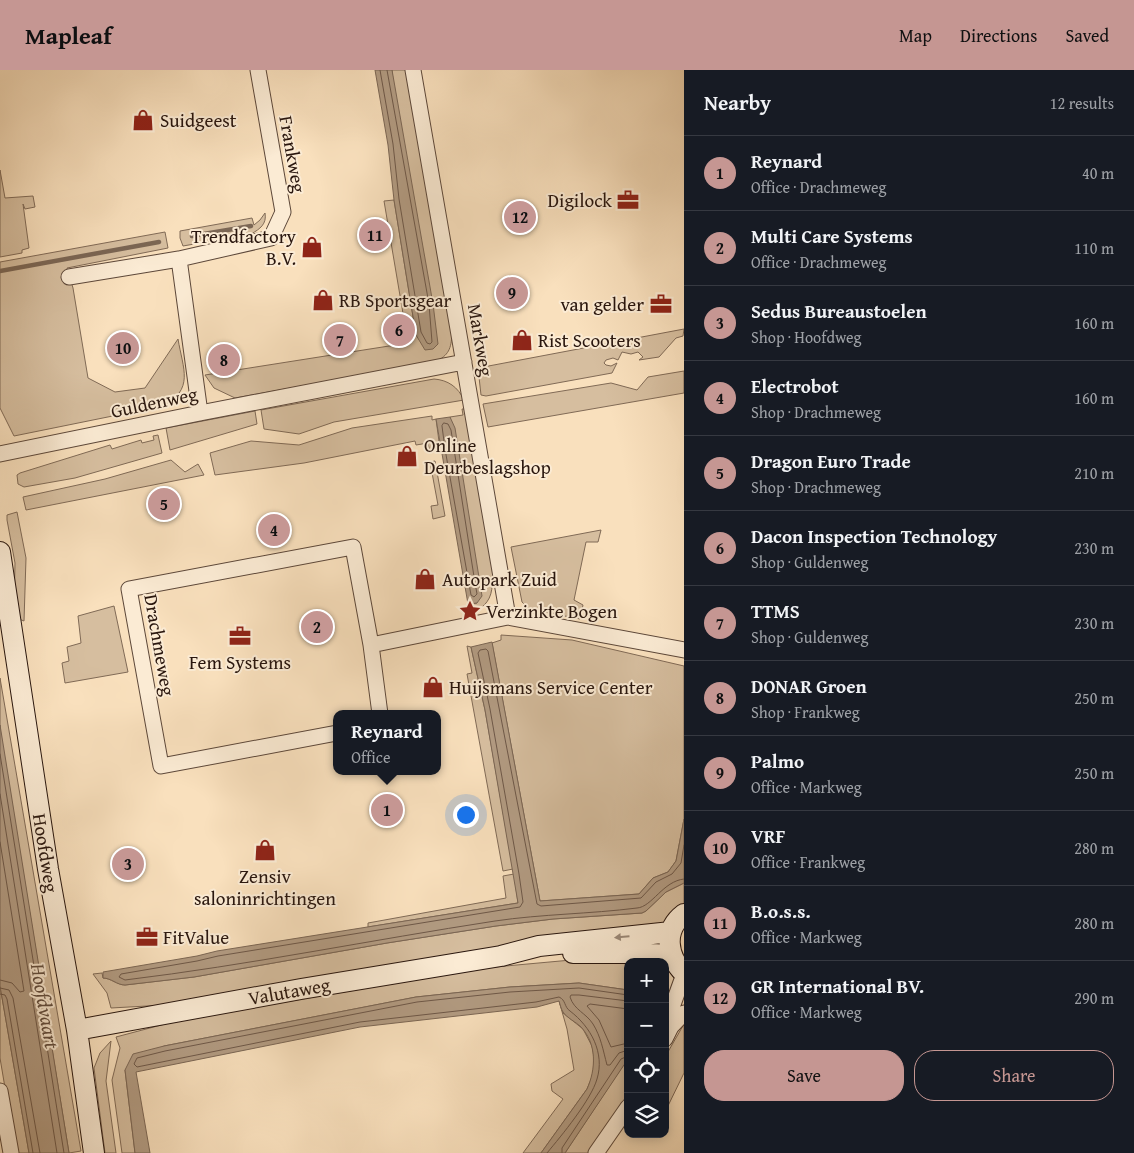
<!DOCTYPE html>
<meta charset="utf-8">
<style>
body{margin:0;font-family:"Gentium Book Plus",serif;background:#242831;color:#f1f3f6}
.controls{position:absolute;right:15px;bottom:15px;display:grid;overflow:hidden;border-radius:10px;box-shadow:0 2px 12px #0003}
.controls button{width:45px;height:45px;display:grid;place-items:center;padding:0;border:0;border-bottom:1px solid #363941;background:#171b24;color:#f1f3f6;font:25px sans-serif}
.you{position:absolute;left:465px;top:744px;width:18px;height:18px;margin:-12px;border:4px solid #fff;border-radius:50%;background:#1a73e8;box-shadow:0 0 0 8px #1a73e833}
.badge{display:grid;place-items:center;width:32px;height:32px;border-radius:50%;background:#c59692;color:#111;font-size:16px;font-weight:700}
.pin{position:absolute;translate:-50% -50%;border:2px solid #fff;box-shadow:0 1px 5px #0006}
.popup{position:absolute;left:333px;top:640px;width:108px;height:65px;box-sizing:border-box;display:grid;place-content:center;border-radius:10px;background:#171b24;filter:drop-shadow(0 1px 4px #0005);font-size:16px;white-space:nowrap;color:#9ea1a6}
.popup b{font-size:19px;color:#f1f3f6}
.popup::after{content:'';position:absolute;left:50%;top:100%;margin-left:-10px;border:10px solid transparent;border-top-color:#171b24}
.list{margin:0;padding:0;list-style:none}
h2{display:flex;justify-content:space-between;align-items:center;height:65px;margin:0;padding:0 20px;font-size:21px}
h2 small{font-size:16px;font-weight:400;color:#9ea1a6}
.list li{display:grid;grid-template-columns:32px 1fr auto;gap:15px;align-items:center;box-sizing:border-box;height:75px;padding:0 20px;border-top:1px solid #363941}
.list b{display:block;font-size:19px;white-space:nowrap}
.list p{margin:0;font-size:16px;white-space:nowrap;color:#9ea1a6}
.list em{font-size:16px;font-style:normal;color:#9ea1a6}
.actions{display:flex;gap:10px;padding:15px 20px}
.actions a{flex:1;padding:11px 0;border:1px solid #c59692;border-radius:20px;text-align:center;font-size:18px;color:#c59692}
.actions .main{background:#c59692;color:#111}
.icon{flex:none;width:28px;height:28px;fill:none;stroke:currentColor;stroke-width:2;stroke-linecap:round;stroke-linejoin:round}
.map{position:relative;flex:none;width:684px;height:1083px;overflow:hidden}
header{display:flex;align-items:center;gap:30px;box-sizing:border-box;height:70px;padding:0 25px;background:#c59692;color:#111}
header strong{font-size:24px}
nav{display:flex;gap:28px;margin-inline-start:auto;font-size:18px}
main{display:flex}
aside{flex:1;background:#171b24}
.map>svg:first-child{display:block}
.green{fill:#d6be9f;stroke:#806a56}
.water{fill:#b29b82;stroke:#7b6654}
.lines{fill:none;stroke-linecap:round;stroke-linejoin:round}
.shore{stroke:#6e5848;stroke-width:1}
.stream{stroke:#7b6654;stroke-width:4.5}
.street-casing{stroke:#5d483a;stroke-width:17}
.secondary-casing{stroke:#29160e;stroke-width:22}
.street{stroke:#fbebd4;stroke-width:15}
.secondary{stroke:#fbebd4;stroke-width:20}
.oneway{fill:#9c8b7b}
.labels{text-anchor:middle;stroke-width:4;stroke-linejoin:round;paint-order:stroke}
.poi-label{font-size:19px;fill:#29160e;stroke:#fbebd4;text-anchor:start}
.street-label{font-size:19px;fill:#29160e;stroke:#fbebd4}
.water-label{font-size:20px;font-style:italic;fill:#604b3c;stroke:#fbebd4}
</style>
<header>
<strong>Mapleaf</strong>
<nav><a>Map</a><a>Directions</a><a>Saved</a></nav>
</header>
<main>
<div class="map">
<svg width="684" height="1083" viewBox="0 0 684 1083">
<rect width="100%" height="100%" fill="#f9e0bd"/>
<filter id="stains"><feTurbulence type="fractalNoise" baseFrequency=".004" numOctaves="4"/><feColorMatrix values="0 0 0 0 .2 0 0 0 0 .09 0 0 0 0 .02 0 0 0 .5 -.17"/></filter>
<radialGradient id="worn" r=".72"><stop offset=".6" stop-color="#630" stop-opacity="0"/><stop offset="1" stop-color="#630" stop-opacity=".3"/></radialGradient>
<path class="green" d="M392,0H406L452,264C451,279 449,285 435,292L235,328L214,318L205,305L408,273L384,131L394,130L416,265Z
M0,100L5,128L33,126L35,137L25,139L23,134L29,178L22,180V183L0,187Z
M265,143C267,154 260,159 251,164L183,176L180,168V161L252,148L254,155L260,150Z
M165,162L168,178L67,198L73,218L88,308L115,322L145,318L178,269C183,299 195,320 162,336L14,366L0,338V192Z
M684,259L683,266L676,268L659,287L639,290L643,287L638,282L631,284L622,282L618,290L613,288L606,290L604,293L606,295L611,296L617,293L612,303L486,326L481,325L478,298Z
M684,301V323L488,357L483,334L611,313L637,320L648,307Z
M434,309C448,310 458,317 464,330L334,352L299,364L264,359L261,340Z
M462,339H466L496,507L492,509C493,524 489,534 476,541L472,534L477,533L450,347L463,345Z
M255,341L257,354L170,380L166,358Z
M432,346V350L436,349L440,379L430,382L428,373L416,375L415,371L304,393L215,405L210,383L251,371L299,375L352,358Z
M158,365L162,383L75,408L24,417L18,414L17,405L20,403L110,375L112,379L141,370L142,373L154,370L153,366Z
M171,390L185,402L198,394L204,405L26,440L23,427L105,409Z
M435,391L445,446L433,449L431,436L438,435L430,392Z
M17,442L26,488L24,551L19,549L14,541L15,493L7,450V445Z
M601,460L598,472H586L574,530L583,535L580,549L529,539L522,532L511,477Z
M114,536L128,602L65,613L62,593L69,591L67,577L81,573L78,546Z
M501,565L572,570L684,596V749L676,791L668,802L653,808L639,824L540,831L492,573L501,570Z
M467,576L471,577L485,640L513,799L503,801L467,604L472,603Z
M0,608L81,1081L69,1083L0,661Z
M514,804L518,833L368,857V853L506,828L503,806Z
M684,813V836L663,855L165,935L111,938L107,923L93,904L102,903L103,908C111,908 117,915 125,915L194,907L387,873L496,856L553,849L642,843L646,841L666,822Z
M604,887L628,892V920L579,913L510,917L416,927L164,976L125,1000L135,1083H122L112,1010L120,978L116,967L180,950L484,898Z
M0,916L29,1083H16L0,988Z
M559,931L563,943L583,959L592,976L595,993L592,1007L587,1019L541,1083H523L563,1029L552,1021L551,1014L574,1000L567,959Z
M684,954V1003L665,1042V987Z
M111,971L106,1011L116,1083H105L94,998L100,983Z
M628,988V1023L604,1063L588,1083H565Z"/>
<path class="water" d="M375,0H392L433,234L438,274L433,279L425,280L416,265L394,130L388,75Z
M450,347L455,358L482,526L477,533L468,534L436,349Z
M492,572L540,831L639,824L653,808L668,802L676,791L684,749V813L666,822L646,841L642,843L553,849L496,856L387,873L194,907L125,915C117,915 111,908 103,908V902L197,886L217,881L518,833L485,640L471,577Z
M0,655L6,692L69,1083H29L0,916Z
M579,913L628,920V989L565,1083H541L587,1019C596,999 597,974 581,957C576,952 567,948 563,942C561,939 560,934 559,931L537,937L360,957L136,1002L150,1083H135L125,1000L133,984L164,976L416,927L510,917Z"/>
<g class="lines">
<path class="shore" d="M380,0L393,74L399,129L421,262L427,273L430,274L432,272L429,234L387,0
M444,353L448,354L451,360L475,513L477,524L474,527L471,525L445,379L442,356Z
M0,684L64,1083
M0,724L57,1083
M0,772L24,921L20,922L12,913L0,910
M684,775L681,793L672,804L656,812L641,828L541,836L537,834L488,581L486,579L480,580L478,583L490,639L519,804L523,832L520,837L218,886L197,891L121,904L119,907L125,910C249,895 371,870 495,851C542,844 590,844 637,838C652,837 663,811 684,809
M0,918L9,920L13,928L40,1083
M0,924L5,925L7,929L33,1083
M628,931L579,925H571L570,927C574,940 586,943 593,954C601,967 603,980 607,995H610L619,983L628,980
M628,939L590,934L587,936L599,950L611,977L628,973
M547,1083C562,1065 591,1030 597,1009C605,983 591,957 570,941C564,937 566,930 559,927L536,932L360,952L137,997L134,994L137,988L165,981L417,932L510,922L579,918L628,925
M562,1083V1078L621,989L628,986"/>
<path class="stream" d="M192,166L251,156
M0,201L159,172"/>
<g class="street-casing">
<path id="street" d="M413,0L508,547
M69,207L179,189
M200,343L179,189L271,168L283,142L258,0
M0,384L200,343L464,292
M371,575L508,547L684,580
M337,663L161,696L129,519L353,477L371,575L380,644
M671,957V940L684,904
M665,969L671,957L684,943
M0,1021L11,1083
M596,1083L628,1037"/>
</g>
<g class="secondary-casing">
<path id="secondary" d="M0,482L48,799L77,960L94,1083
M684,844C663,860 667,886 684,903
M573,883H632L671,885
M77,960L301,919L501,886L539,876L671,862"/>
</g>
<use href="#street" class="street"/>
<use href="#secondary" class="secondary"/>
</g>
<defs><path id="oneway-solid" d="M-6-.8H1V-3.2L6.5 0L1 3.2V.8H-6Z" transform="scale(1.25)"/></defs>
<use class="oneway" href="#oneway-solid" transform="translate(622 867) rotate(175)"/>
<defs>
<g id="shop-bare" transform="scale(1.725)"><path d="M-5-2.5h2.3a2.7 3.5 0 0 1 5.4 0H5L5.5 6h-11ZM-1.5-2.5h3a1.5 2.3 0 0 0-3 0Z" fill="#8f2418" stroke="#fbebd4" stroke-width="2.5" paint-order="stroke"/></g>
<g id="office-bare" transform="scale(1.725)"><path d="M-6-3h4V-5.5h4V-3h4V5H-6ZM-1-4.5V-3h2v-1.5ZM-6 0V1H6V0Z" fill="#8f2418" stroke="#fbebd4" stroke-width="2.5" paint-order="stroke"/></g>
<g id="sight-bare" transform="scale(1.725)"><path d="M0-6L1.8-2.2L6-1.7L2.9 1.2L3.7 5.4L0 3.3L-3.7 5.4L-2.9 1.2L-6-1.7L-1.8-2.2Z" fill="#8f2418" stroke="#fbebd4" stroke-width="2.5" paint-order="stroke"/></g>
</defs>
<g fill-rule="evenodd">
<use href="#shop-bare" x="143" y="50"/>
<use href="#office-bare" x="628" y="130"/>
<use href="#shop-bare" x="312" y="177"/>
<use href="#shop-bare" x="323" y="230"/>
<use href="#office-bare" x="661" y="234"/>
<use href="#shop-bare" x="522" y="270"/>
<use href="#shop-bare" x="407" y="386"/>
<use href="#shop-bare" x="425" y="509"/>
<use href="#sight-bare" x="470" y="541"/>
<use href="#office-bare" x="240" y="566"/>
<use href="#shop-bare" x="433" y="617"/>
<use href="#shop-bare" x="265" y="780"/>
<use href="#office-bare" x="147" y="867"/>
</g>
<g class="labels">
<g class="poi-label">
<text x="160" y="57">Suidgeest</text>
<text x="612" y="137" text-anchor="end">Digilock</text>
<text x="296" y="173" text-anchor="end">Trendfactory<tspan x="296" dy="22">B.V.</tspan></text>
<text x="339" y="237">RB Sportsgear</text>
<text x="644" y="241" text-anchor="end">van gelder</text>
<text x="538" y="277">Rist Scooters</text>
<text x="424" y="382">Online<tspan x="424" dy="22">Deurbeslagshop</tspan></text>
<text x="442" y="516">Autopark Zuid</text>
<text x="486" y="548">Verzinkte Bogen</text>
<text x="240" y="599" text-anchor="middle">Fem Systems</text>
<text x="449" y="624">Huijsmans Service Center</text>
<text x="265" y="813" text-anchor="middle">Zensiv<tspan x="265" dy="22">saloninrichtingen</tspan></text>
<text x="163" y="874">FitValue</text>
</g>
<g class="street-label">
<text transform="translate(293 84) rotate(80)" y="7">Frankweg</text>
<text transform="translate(481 270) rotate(80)" y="7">Markweg</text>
<text transform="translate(154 332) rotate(-12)" y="7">Guldenweg</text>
<text transform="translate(160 575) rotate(80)" y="7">Drachmeweg</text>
<text transform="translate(46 783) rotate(81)" y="7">Hoofdweg</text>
<text transform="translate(289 921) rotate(-10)" y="7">Valutaweg</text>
</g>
<g class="water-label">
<text transform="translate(45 936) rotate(80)" y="7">Hoofdvaart</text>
</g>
</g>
<rect width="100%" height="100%" filter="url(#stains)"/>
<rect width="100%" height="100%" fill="url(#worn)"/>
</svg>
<div class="controls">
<button>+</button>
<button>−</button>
<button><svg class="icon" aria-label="locate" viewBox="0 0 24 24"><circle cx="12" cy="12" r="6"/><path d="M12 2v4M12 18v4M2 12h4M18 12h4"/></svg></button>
<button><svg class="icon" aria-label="layers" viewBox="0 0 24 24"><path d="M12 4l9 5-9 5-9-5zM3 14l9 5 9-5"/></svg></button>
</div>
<div class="you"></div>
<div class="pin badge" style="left:387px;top:740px">1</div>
<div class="popup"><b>Reynard</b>Office</div>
<div class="pin badge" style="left:317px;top:557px">2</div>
<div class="pin badge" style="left:128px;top:794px">3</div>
<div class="pin badge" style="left:274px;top:460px">4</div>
<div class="pin badge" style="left:164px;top:434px">5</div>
<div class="pin badge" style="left:399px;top:260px">6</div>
<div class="pin badge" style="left:340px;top:270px">7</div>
<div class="pin badge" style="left:224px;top:290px">8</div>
<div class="pin badge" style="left:512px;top:223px">9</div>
<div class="pin badge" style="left:123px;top:278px">10</div>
<div class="pin badge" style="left:375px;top:165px">11</div>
<div class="pin badge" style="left:520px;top:147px">12</div>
</div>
<aside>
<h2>Nearby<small>12 results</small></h2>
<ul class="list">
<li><span class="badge">1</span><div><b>Reynard</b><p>Office · Drachmeweg</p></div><em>40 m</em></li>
<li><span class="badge">2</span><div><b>Multi Care Systems</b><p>Office · Drachmeweg</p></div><em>110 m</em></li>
<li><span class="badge">3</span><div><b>Sedus Bureaustoelen</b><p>Shop · Hoofdweg</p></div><em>160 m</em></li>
<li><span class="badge">4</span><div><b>Electrobot</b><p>Shop · Drachmeweg</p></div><em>160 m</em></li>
<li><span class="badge">5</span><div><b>Dragon Euro Trade</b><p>Shop · Drachmeweg</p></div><em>210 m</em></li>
<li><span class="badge">6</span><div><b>Dacon Inspection Technology</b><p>Shop · Guldenweg</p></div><em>230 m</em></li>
<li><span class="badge">7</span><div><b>TTMS</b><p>Shop · Guldenweg</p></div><em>230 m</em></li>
<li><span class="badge">8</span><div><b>DONAR Groen</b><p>Shop · Frankweg</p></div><em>250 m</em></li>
<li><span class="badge">9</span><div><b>Palmo</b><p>Office · Markweg</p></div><em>250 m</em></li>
<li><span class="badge">10</span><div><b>VRF</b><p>Office · Frankweg</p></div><em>280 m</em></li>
<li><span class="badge">11</span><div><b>B.o.s.s.</b><p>Office · Markweg</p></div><em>280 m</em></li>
<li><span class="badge">12</span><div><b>GR International BV.</b><p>Office · Markweg</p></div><em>290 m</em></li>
</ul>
<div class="actions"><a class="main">Save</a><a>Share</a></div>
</aside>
</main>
